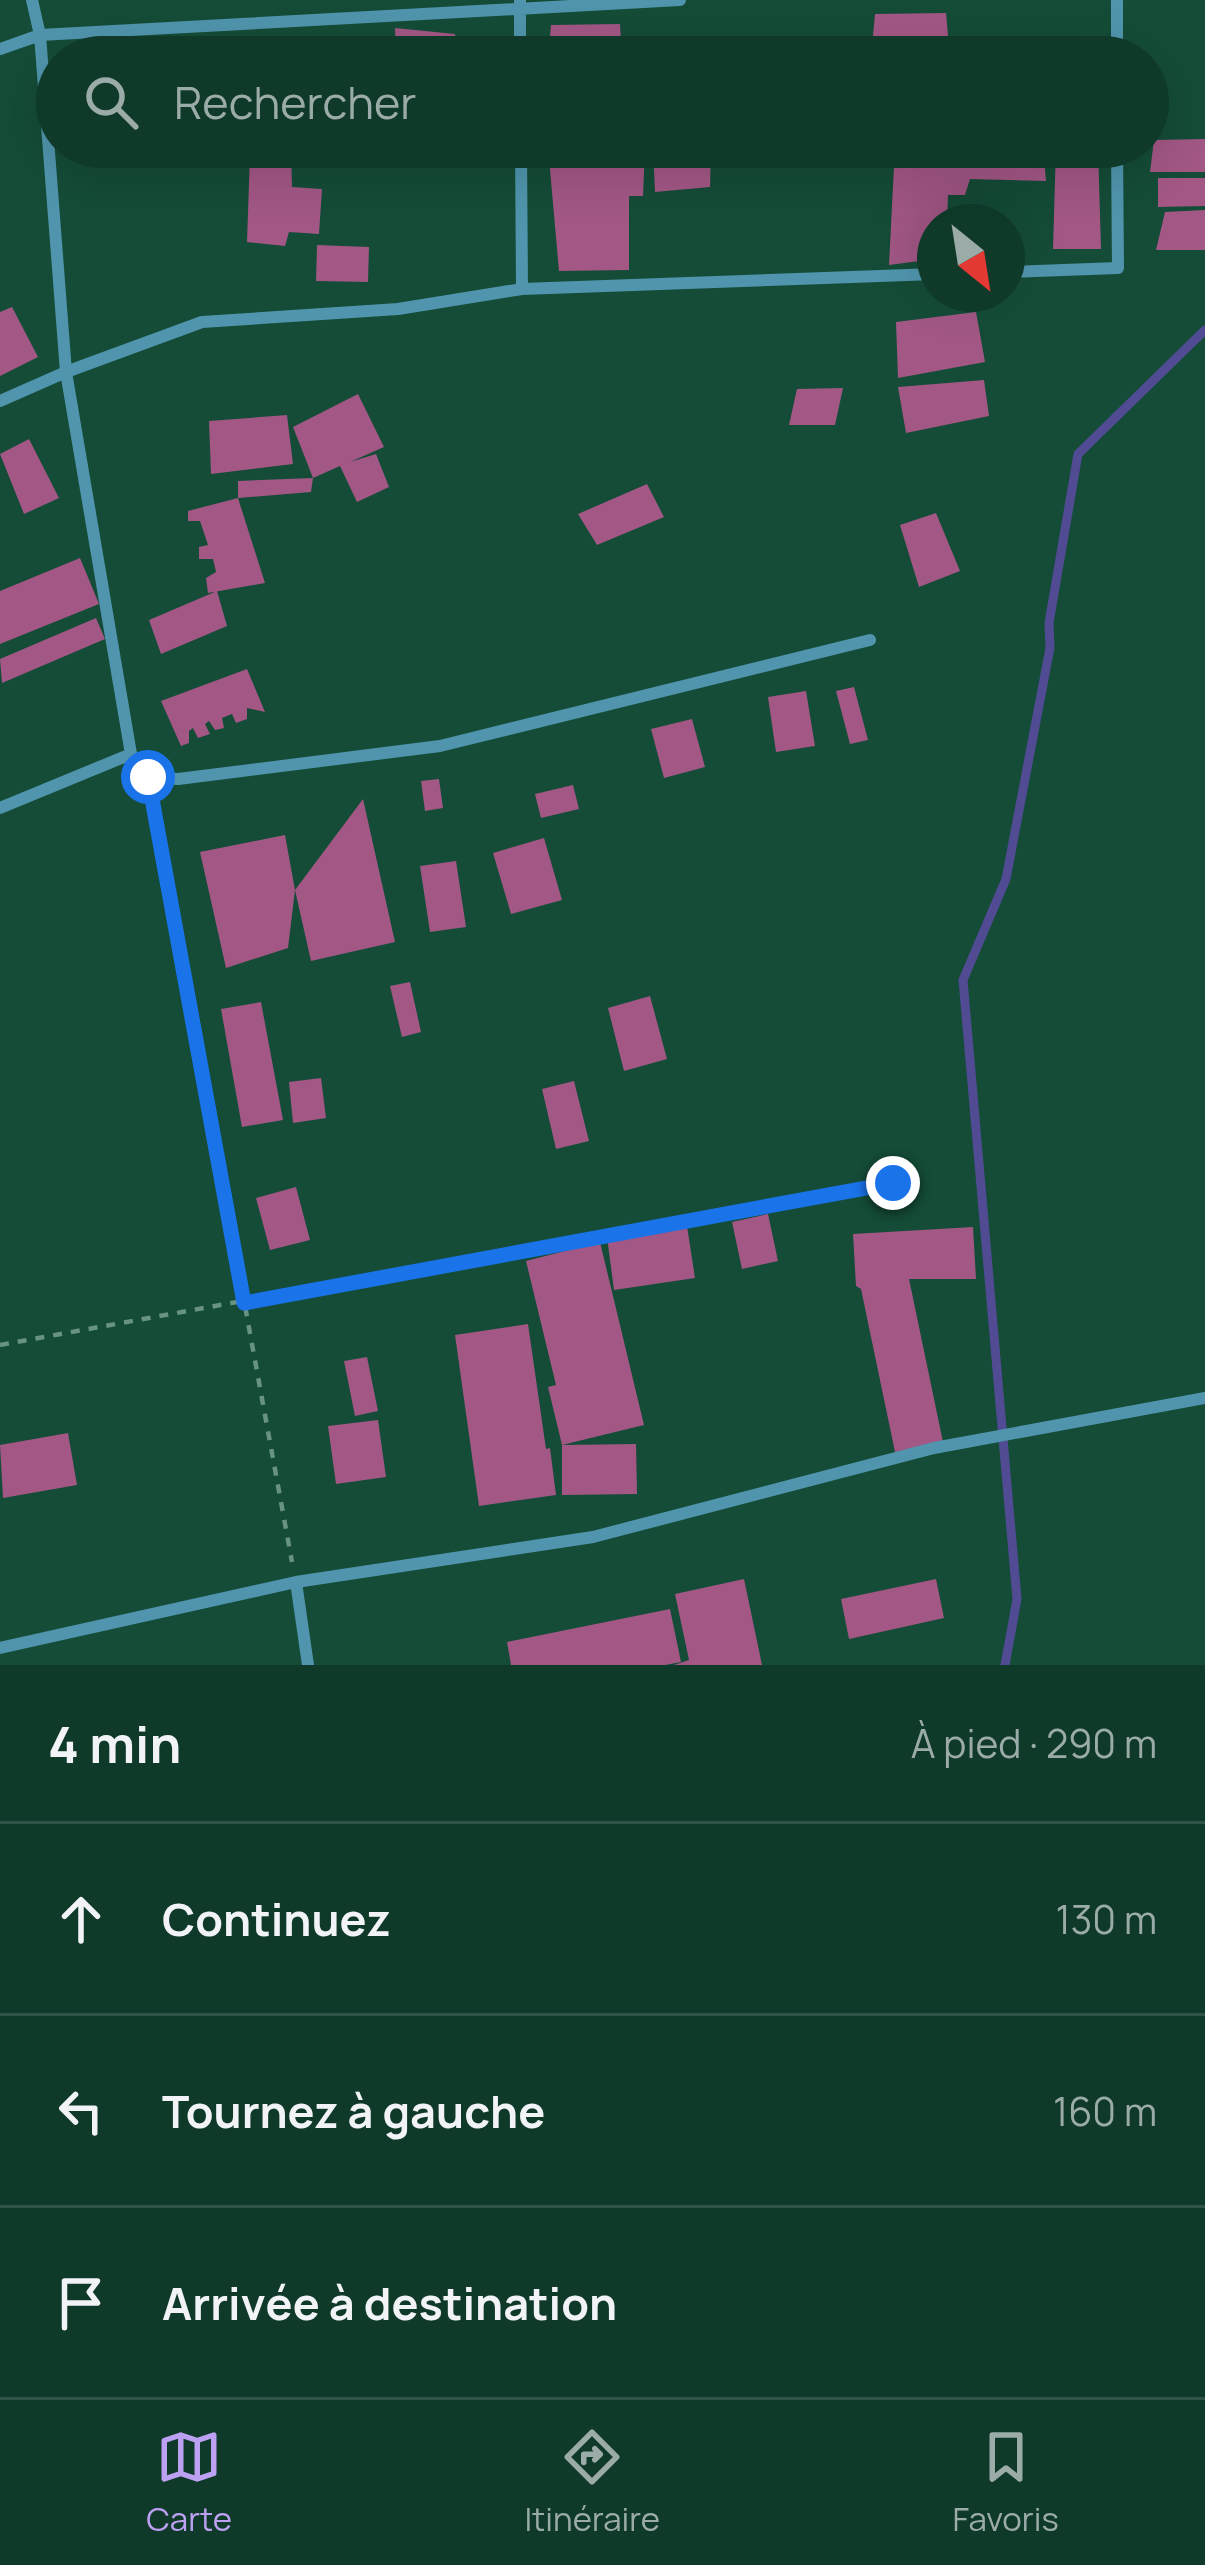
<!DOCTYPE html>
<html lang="fr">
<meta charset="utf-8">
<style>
body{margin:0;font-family:Manrope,sans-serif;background:#1d4435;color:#f1f3f6}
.compass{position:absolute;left:917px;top:204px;width:108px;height:108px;border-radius:50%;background:#0f3929;box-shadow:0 12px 48px #0002;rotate:150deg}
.stop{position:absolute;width:36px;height:36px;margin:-27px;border:9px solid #1a73e8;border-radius:50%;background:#fff}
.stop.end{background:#1a73e8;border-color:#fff;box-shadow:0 3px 12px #0008}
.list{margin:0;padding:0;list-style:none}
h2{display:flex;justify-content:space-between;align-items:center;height:156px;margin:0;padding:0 48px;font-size:51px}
h2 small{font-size:39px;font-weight:400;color:#9baca8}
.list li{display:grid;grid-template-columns:78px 1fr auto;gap:36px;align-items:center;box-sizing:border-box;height:192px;padding:0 48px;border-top:3px solid #2f5346}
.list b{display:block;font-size:45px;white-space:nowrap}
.list em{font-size:39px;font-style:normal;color:#9baca8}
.icon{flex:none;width:66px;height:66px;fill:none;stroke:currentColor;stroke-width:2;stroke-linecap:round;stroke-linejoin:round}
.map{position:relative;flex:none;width:1205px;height:1665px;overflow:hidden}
.search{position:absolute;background:#0f3929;box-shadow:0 12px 48px #0002;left:36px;right:36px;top:36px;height:132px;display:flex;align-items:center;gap:30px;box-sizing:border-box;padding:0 42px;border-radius:66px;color:#9baca8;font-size:45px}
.sheet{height:732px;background:#0f3929}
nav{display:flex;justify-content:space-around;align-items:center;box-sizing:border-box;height:168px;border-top:3px solid #2f5346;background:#0f3929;font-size:33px;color:#9baca8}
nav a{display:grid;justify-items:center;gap:6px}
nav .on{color:#bca0f2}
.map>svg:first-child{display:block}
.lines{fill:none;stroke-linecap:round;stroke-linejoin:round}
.stream{stroke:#504b93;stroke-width:9}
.building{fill:#a25785}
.path{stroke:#689281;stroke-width:4.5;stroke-dasharray:9 9;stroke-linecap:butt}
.street{stroke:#5095ad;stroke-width:12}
.route{stroke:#1a73e8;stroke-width:15}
</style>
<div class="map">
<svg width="1205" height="1665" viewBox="0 0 1205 1665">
<rect width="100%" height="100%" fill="#144c37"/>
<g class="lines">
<path class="stream" d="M1005,1665L1017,1599L963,980L1006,879L1050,648L1049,623L1078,454L1205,330"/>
</g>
<path class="building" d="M946,13L950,57H871L875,14Z
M620,24L622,57H548L551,25Z
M395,28L455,34L457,57H396Z
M1205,139V172H1150L1154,140Z
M285,147H374V154L291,152L292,187L322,189L319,234L289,232L285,246L247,242L250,154L285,153Z
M548,147L645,148L643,196H629V270L559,271Z
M653,147H711L710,187L655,192Z
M895,147H1043L1046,181L970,179L965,195H948L947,222H935V259L889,265Z
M1056,147H1098L1101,249H1053Z
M1158,178H1205V206L1158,207Z
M1205,210V250H1156L1165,212Z
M317,245L369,247L368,282L316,281Z
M12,307L38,357L0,376V312Z
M976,312L985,362L898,378L896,322Z
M984,380L989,416L906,433L898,387Z
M843,388L835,425H789L797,389Z
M358,394L384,447L350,462L376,454L389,487L357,502L340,466L313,478L293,427Z
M287,415L293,464L211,474L209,421Z
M29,439L59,498L24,514L0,454Z
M313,478L311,492L238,498V481Z
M647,484L664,517L597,545L578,514Z
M238,498L265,583L208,593L206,578L216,572L213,559H199V547L208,545L200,521H188V511Z
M936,513L960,571L919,587L900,525Z
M80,558L99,604L0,644V591Z
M217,591L227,626L161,654L149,620Z
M96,618L105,639L2,683L0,659Z
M247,669L265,712L247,708V719L236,723L232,714L222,718L224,728L215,730L209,721L205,724L210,734L198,738L193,728L189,731V743L181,746L161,701Z
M854,687L868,740L850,744L836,691Z
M806,691L815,746L776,752L768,697Z
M692,719L705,767L664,778L651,729Z
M439,779L443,808L425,811L421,781Z
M573,785L579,809L541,818L535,794Z
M363,799L395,942L311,961L295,890Z
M285,835L295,890L288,948L226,968L200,852Z
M544,838L562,900L511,914L493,853Z
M456,861L466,927L430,932L420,866Z
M410,982L421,1032L402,1037L390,986Z
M650,996L667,1059L624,1071L608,1008Z
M261,1002L283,1120L242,1127L221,1009Z
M321,1078L326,1118L293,1123L289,1082Z
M574,1081L589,1141L556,1149L542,1089Z
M296,1187L310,1240L270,1250L256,1198Z
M768,1214L778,1261L742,1269L732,1222Z
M687,1226L695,1278L614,1290L607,1237Z
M973,1227L976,1279H909L943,1442L895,1452L861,1289L856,1286L853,1234Z
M600,1242L644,1425L562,1445L636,1444L637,1494L562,1495V1445L548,1387L556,1385L526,1261Z
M528,1324L546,1449L550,1448L556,1495L479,1506L455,1335Z
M367,1357L378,1411L355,1416L344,1361Z
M378,1420L386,1477L336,1484L328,1426Z
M68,1433L77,1485L3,1498L0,1445Z
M744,1579L762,1665H674L689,1660L675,1594Z
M936,1579L944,1618L849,1639L841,1599Z
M670,1609L681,1662L665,1665H511L507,1642Z"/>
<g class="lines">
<path class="path" d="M151,794L292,1562
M0,1345L893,1183"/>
<path class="street" d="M32,0L40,35L66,372L131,754L148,777L178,779L440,746L870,640
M520,0V57
M1117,0V57
M0,49L40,35L680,0
M521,147L522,289L935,274
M1007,272L1118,268L1117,147
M0,401L66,372L202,322L398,309L522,289
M0,808L131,754
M296,1582L308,1665
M0,1648L296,1582L593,1537L934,1448L1205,1398"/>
</g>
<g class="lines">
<path class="route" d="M148,777L244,1303L893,1183"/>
</g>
</svg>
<svg class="compass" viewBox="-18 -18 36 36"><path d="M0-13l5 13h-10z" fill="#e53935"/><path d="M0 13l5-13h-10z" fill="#9baca8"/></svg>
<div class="stop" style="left:148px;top:777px"></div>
<div class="stop end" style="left:893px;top:1183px"></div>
<div class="search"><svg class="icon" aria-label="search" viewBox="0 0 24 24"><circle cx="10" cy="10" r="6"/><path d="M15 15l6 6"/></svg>Rechercher</div>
</div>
<section class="sheet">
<h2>4 min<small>À pied · 290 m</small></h2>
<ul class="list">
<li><svg class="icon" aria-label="ahead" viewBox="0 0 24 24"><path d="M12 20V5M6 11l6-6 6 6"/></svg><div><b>Continuez</b></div><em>130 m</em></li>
<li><svg class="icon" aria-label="left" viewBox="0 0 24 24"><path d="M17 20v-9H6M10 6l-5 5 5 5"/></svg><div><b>Tournez à gauche</b></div><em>160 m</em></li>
<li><svg class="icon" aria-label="arrive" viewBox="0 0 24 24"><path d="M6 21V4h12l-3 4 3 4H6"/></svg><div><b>Arrivée à destination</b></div></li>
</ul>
</section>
<nav>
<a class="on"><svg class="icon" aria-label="map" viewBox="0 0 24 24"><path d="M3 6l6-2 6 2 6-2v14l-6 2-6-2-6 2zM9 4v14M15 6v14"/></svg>Carte</a>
<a><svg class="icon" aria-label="directions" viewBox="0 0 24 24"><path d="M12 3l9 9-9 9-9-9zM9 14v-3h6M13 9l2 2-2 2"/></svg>Itinéraire</a>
<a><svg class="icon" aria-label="saved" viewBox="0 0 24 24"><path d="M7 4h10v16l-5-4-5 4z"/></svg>Favoris</a>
</nav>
